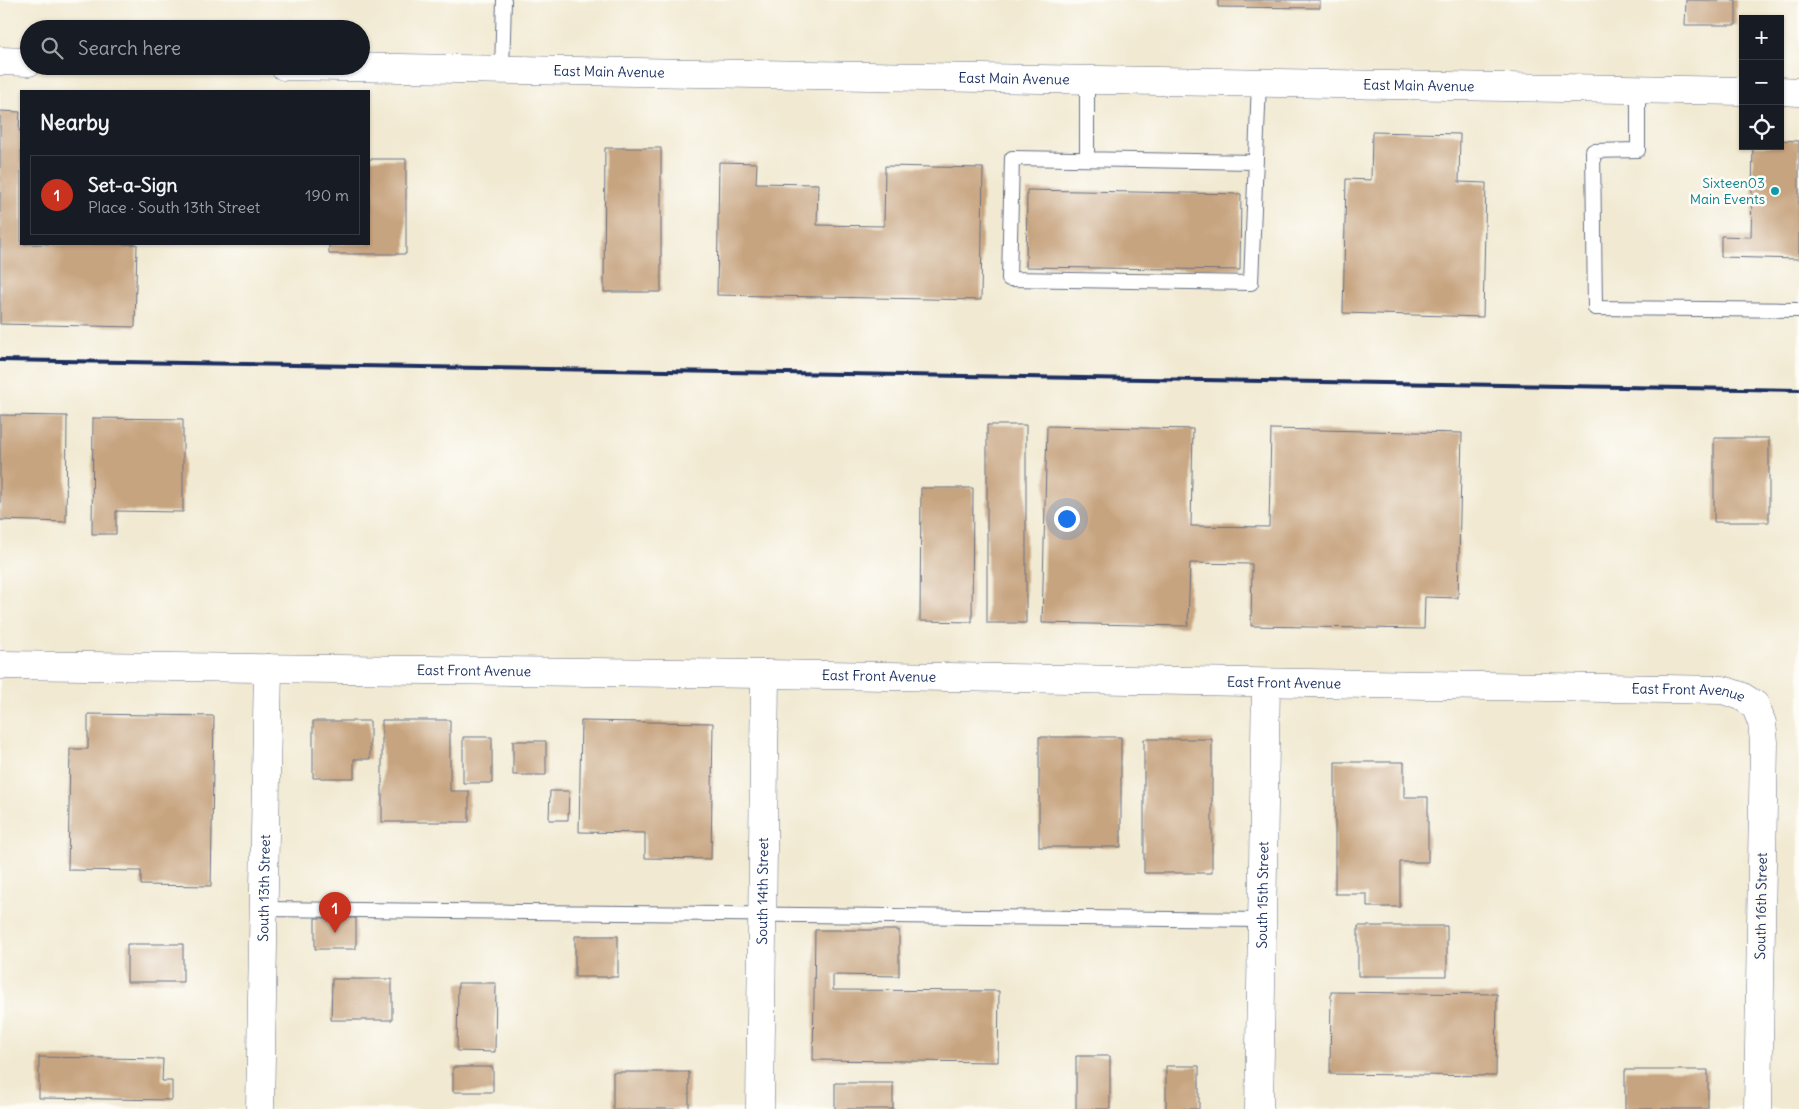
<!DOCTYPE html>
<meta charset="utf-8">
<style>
body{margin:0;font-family:Delius,sans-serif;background:#20242c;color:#f1f3f6}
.controls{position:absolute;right:15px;top:15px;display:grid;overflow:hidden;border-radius:0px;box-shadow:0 1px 4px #0004}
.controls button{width:45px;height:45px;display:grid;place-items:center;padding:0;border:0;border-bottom:1px solid #363941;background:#171b24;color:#f1f3f6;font:25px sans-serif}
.you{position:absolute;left:1066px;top:518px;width:18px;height:18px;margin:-12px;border:4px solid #fff;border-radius:50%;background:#1a73e8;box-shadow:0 0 0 8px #1a73e833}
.badge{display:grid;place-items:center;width:32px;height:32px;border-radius:50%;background:#c8321e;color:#fff;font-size:16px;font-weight:700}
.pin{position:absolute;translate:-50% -41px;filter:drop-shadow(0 1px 2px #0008)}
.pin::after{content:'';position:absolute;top:26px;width:18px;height:15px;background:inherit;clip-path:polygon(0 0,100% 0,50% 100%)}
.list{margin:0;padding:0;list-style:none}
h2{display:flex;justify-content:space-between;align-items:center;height:65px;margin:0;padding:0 20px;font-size:21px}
h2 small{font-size:16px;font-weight:400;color:#9ea1a6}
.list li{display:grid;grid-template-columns:32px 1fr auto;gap:15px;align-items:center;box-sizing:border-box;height:80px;margin:0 10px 10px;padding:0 10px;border:1px solid #363941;border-radius:0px}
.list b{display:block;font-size:19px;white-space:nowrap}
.list p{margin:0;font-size:16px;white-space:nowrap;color:#9ea1a6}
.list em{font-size:16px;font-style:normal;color:#9ea1a6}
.icon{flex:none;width:28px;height:28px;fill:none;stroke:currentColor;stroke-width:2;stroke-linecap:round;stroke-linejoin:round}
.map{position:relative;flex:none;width:1799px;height:1109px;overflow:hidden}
.search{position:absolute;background:#171b24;box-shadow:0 1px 4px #0004;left:20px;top:20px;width:350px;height:55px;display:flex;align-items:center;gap:12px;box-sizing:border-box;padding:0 18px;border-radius:28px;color:#9ea1a6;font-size:19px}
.panel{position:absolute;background:#171b24;box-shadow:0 1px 4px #0004;left:20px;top:90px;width:350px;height:155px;border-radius:0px}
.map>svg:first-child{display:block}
.building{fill:#c7a480}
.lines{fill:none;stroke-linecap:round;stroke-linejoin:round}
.lane-casing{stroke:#667086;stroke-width:16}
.street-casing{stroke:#667086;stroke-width:29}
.secondary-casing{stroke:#667086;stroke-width:29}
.primary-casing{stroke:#667086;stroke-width:29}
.lane{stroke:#fff;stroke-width:14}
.street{stroke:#fff;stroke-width:28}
.secondary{stroke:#fff;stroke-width:28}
.primary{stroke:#fff;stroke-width:28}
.rail{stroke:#1b2f5e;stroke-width:4}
.culture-dot{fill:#0f9aa8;stroke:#fdfcf7;stroke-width:2}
.labels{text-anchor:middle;stroke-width:5;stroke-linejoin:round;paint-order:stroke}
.street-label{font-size:14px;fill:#1b2f5e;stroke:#fdfcf7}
.culture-label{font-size:14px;fill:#0d838f;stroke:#fdfcf7;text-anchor:end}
</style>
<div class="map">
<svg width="1799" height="1109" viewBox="0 0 1799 1109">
<rect width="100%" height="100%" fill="#fdfcf7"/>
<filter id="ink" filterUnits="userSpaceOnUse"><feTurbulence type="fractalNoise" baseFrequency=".02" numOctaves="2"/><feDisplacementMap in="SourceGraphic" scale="10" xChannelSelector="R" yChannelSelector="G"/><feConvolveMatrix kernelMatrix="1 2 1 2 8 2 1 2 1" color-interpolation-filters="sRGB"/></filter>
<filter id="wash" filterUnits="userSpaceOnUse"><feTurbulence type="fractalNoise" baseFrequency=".0096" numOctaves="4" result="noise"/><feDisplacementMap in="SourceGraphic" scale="20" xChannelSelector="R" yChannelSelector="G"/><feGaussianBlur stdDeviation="1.12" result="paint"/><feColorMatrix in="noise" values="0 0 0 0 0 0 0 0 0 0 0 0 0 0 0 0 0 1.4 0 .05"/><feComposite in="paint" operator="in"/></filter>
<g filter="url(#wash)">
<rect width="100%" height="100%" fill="#f1e9d1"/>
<g id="blocks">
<path class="building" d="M1218,0H1320V8L1218,7Z
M1686,0H1736V25H1685Z
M0,111L20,112L19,131H21V244H137L135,327L0,324Z
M1372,132L1460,134L1459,182L1486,183L1483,317L1343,313L1346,179L1371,180Z
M1780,140L1799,141V259L1721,257V236L1751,237L1753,146H1780Z
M605,148H661V292H604Z
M369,159H406V254H329V244H369Z
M719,162L757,163L756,183L818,184L817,225L884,226L885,166L983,168L981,300L717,295Z
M1027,190L1241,194L1240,270L1026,267Z
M0,415L67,416L66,522L0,520Z
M93,418L183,419V512L116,511V534H92Z
M987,425H1026V623H987Z
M1047,426L1193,429L1191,526L1269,527L1271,429L1462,433L1458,598L1425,597L1424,629L1251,626L1252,564L1190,563L1188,626L1042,623Z
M1714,438H1769V522H1714Z
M921,488H973L972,622L920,621Z
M88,714L214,716L211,886L141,885V871L68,870L70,749H88Z
M382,720H450V791H469V822H382Z
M313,721H370V759H354V778H313Z
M581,721L713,723L711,859L645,858V833L579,832Z
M463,737H492V783H463Z
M1039,737H1121V847H1039Z
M1144,739H1212V873H1144Z
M513,741H546V775H513Z
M1335,762H1404V797H1428V862H1400V907H1367V894H1335Z
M550,791H569L568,820H549Z
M315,918H356V949H315Z
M1358,926H1447V976H1358Z
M815,930H899V976L833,975V990L999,991L998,1062L813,1060Z
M575,936H618V977H575Z
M127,944H183V982H127Z
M332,979H392V1020H331Z
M458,983H496L495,1052L457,1051Z
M1331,992L1497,994L1496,1076L1330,1074Z
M1076,1056H1110V1109H1076Z
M39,1057L163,1059L162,1081H172V1100L39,1098Z
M1166,1066H1199V1109H1166Z
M453,1067H493V1092H453Z
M1625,1070H1708V1109H1625Z
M613,1072H689V1109H613Z
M835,1083H893V1109H835Z"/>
</g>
</g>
<g filter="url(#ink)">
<use href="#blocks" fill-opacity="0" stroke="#667086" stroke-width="1"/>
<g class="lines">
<g class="lane-casing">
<path id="lane" d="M502,70L504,0
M1087,79V159
M1638,89V150L1593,151L1595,308L1799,310
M1256,162L1012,158L1009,279L1251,283L1259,82
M263,909L1262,920"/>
</g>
<g class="street-casing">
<g id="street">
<path d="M1755,705L1762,723L1764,742L1758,1109"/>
<path id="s1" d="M260,1109L268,668"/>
<path id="s2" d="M760,1109L765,674"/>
<path id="s3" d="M1259,1109L1266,683"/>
</g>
</g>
<g class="secondary-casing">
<g id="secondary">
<path id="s4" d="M0,665L765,674L1723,690L1741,696L1755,705"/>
</g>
</g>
<g class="primary-casing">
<g id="primary">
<path d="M0,61L29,62"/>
<path id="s5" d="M284,66L1743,91"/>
<path d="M1780,91L1799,92"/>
</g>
</g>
<use href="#lane" class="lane"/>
<use href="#street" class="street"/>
<use href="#secondary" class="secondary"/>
<use href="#primary" class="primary"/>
<path class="rail" d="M0,360L1799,390"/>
</g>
</g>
<circle class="culture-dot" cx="1775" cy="191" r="5"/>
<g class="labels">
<g class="street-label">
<text dy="5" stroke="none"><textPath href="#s5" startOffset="325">East Main Avenue</textPath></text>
<text dy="5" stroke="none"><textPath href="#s5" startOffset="730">East Main Avenue</textPath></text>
<text dy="5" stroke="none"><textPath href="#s5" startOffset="1135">East Main Avenue</textPath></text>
<text dy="5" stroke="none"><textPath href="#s4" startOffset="474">East Front Avenue</textPath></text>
<text dy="5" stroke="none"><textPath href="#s4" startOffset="879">East Front Avenue</textPath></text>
<text dy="5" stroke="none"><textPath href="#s4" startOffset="1284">East Front Avenue</textPath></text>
<text dy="5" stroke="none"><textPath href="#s4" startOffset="1689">East Front Avenue</textPath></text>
<text dy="5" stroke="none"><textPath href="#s1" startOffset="221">South 13th Street</textPath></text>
<text dy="5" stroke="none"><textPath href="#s2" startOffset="218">South 14th Street</textPath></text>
<text dy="5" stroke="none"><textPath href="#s3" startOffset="214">South 15th Street</textPath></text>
<text transform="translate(1761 906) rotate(-89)" y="5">South 16th Street</text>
</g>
<g class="culture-label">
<text x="1765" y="188">Sixteen03<tspan x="1765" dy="16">Main Events</tspan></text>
</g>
</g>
</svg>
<div class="controls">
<button>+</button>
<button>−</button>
<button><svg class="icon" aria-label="locate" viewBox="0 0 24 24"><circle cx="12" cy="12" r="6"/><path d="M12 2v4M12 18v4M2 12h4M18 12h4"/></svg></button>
</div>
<div class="you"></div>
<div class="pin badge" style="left:335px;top:933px">1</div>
<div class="search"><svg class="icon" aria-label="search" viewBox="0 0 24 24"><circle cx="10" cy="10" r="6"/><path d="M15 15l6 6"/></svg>Search here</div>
<section class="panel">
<h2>Nearby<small></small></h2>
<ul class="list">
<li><span class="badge">1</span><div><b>Set-a-Sign</b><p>Place · South 13th Street</p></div><em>190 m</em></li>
</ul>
</section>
</div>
